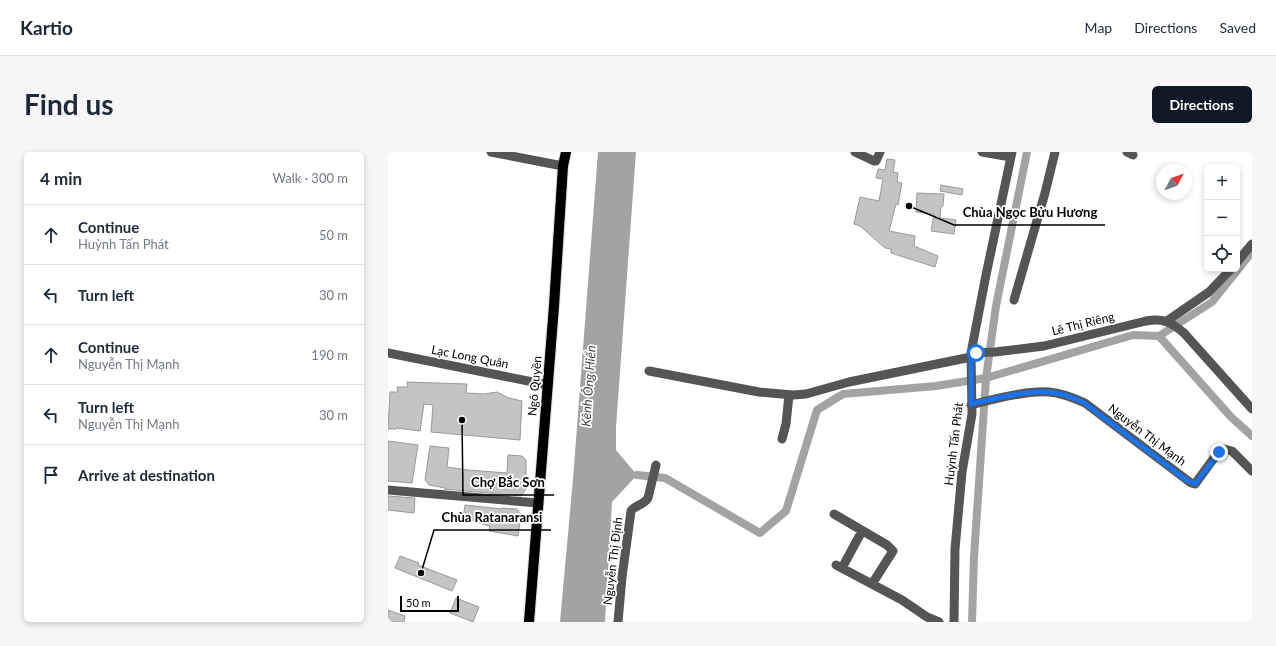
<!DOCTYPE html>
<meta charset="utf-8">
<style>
body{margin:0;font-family:Lato,sans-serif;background:#f6f6f7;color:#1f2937}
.controls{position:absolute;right:12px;top:12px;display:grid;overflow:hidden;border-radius:6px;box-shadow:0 2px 6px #0003}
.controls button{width:36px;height:36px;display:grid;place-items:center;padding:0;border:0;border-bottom:1px solid #e0e1e3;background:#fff;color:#1f2937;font:20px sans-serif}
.compass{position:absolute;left:768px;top:12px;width:36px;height:36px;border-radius:50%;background:#fff;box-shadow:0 2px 6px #0003;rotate:49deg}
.scale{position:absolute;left:12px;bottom:10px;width:59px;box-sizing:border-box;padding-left:4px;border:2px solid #000;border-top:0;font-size:11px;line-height:14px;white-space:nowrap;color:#000;-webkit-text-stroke:3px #fff;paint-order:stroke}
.stop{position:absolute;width:12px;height:12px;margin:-9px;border:3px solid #1a73e8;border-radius:50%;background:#fff}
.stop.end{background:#1a73e8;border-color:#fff;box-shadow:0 1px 4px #0008}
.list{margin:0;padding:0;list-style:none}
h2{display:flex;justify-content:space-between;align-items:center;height:52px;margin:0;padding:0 16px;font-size:17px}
h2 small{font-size:13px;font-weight:400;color:#747a83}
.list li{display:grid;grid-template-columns:26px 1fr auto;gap:12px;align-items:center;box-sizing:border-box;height:60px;padding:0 16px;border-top:1px solid #e0e1e3}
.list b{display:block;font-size:15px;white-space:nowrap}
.list p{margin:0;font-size:13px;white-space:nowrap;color:#747a83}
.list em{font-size:13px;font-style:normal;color:#747a83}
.icon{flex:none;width:22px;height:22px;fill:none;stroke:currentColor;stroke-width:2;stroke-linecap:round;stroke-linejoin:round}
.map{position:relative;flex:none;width:864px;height:470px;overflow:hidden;border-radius:6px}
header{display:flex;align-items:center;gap:24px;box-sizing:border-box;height:56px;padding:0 20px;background:#fff;border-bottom:1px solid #e0e1e3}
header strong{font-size:19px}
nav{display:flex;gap:22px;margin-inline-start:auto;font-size:14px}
.intro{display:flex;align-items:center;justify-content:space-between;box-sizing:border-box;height:96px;padding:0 24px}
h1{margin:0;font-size:28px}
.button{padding:10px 18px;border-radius:6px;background:#111827;color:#fff;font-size:14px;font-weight:700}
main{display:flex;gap:24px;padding:0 24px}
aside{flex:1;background:#fff;border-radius:6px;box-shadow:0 2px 6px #0003}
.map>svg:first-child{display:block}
.water{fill:#a3a3a3}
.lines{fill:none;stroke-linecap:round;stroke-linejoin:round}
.canal{stroke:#a3a3a3;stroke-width:8}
.building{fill:#c4c4c4;stroke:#999}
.major-casing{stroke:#dbdbdb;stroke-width:12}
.minor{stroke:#555;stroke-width:9}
.major{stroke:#000;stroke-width:10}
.route{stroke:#1a73e8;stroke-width:5}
.labels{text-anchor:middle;stroke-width:3.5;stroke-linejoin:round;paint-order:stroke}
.street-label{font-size:12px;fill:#000;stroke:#fff}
.water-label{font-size:13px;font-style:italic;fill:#444;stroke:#fff}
.leader{fill:none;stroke:#000;stroke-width:1.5}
.callout-dot{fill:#000;stroke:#fff;stroke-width:1.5}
.callout-label{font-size:13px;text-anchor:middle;font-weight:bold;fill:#000;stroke:#fff;stroke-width:3.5;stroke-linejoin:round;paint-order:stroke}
</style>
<header>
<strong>Kartio</strong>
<nav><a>Map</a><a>Directions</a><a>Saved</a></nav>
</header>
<div class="intro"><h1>Find us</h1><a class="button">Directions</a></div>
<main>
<aside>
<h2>4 min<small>Walk · 300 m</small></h2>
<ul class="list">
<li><svg class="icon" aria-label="ahead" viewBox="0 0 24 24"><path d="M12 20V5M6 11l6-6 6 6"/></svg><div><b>Continue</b><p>Huỳnh Tấn Phát</p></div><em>50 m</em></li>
<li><svg class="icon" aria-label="left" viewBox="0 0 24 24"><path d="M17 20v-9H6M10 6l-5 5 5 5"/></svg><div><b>Turn left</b></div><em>30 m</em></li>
<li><svg class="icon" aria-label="ahead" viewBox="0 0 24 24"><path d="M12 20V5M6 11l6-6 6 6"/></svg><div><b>Continue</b><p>Nguyễn Thị Mạnh</p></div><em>190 m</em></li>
<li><svg class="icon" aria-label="left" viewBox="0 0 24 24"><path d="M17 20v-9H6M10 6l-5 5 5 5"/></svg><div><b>Turn left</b><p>Nguyễn Thị Mạnh</p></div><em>30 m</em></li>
<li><svg class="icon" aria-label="arrive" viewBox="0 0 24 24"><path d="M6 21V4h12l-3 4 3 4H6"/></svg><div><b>Arrive at destination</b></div></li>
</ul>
</aside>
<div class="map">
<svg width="864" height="470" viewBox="0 0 864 470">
<rect width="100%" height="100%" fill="#fff"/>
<path class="water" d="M210,0H248L228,275V298L249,323L224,350L217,470H172L185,327Z"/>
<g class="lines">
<path class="canal" d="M771,184L824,150L864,100
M249,323L277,326L372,381L398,359L429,258L455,242L548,234L598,226L745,183L771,184L843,265L864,284
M584,470L586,405L598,226L608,154L639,0"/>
</g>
<path class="building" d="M499,7L507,8L505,20L510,21L509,30L514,31L510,53L508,52L501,79L527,84L526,94L550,104L547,115L503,101V97L497,96L472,74L466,72L472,45L491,49L495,27L488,26L490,17L497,18Z
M553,33L575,37L574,43L552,39Z
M529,41L556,42L555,54H553L552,66L568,68L566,82L543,79L546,62L528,60Z
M19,230L79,232L78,241L96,242L109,240L121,246L134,249L132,288L43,280L45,253L36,252L32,279L8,276V277H0L2,240H10L9,235H20Z
M0,289L30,293L24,331L0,329Z
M42,294L61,296L59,315L80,318L119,321L120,303L134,304L138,308V337L133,344L56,337L57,336L41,333L37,328Z
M0,344L27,346L26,361L0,358Z
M77,353L114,357V356L129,357L133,363L130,384L101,379L102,374L91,371V369L75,367Z
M12,404L31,411L30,413L69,428L64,439L7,416Z
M68,446L91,455L85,470L62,461Z
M0,458L17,464L16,470H0Z"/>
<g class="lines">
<g class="major-casing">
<path id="major" d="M141,470L166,154L175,14L178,0"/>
</g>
<path class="minor" d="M103,0L175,14
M467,0L486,9H488L492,0
M594,0L623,5
M739,0L745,3
M849,110L864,92
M626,148L657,41L667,0
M779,169L821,140L843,117
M0,201L160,233
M583,201L607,200L656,194L758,169C775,166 783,170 796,181L864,257
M261,219L371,240L405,243L418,242L461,230L583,205
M583,253C605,247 639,238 661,240C673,241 686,246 697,251L803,331L807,332L826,306L836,297L844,299L864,319
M394,287L398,272L401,243
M0,338L150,351
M446,362L499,393L505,399L484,432
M448,413L514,448L539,465L551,470
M454,416L474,379
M230,470L234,425L243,359C247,353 256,353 260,346L268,313
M566,470L567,397L574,320L584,262L583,201L598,123L624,0"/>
<use href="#major" class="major"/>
</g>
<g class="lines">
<path class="route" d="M588,201H583V252C605,247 639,238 661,240C673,241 686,246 696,251L798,328L807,332L831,300"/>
</g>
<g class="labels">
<g class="street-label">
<text transform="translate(695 172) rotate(-14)" y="4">Lê Thị Riêng</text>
<text transform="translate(82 205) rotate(11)" y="4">Lạc Long Quân</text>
<text transform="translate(147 234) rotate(-85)" y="4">Ngô Quyền</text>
<text transform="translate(759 283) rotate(37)" y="4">Nguyễn Thị Mạnh</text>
<text transform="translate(566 292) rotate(-83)" y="4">Huỳnh Tấn Phát</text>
<text transform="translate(225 409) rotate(-83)" y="4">Nguyễn Thị Định</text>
</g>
<g class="water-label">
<text transform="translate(200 234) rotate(-86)" y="5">Kênh Ông Hiển</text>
</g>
</g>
<path class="leader" d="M521 54L566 73H717M74 268L75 343H166M33 421L46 378H163"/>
<g class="callout-dot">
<circle cx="521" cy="54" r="4"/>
<circle cx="74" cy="268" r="4"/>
<circle cx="33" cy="421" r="4"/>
</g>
<g class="callout-label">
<text x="642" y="65">Chùa Ngọc Bửu Hương</text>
<text x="120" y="335">Chợ Bắc Sơn</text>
<text x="104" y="370">Chùa Ratanaransi</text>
</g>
</svg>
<div class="controls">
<button>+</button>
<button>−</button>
<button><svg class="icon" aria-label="locate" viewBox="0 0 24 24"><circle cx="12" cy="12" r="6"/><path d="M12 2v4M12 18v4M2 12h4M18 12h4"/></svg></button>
</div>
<svg class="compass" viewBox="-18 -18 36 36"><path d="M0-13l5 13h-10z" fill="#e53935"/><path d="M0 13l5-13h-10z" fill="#747a83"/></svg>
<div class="scale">50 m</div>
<div class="stop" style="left:588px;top:201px"></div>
<div class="stop end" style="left:831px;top:300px"></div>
</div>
</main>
